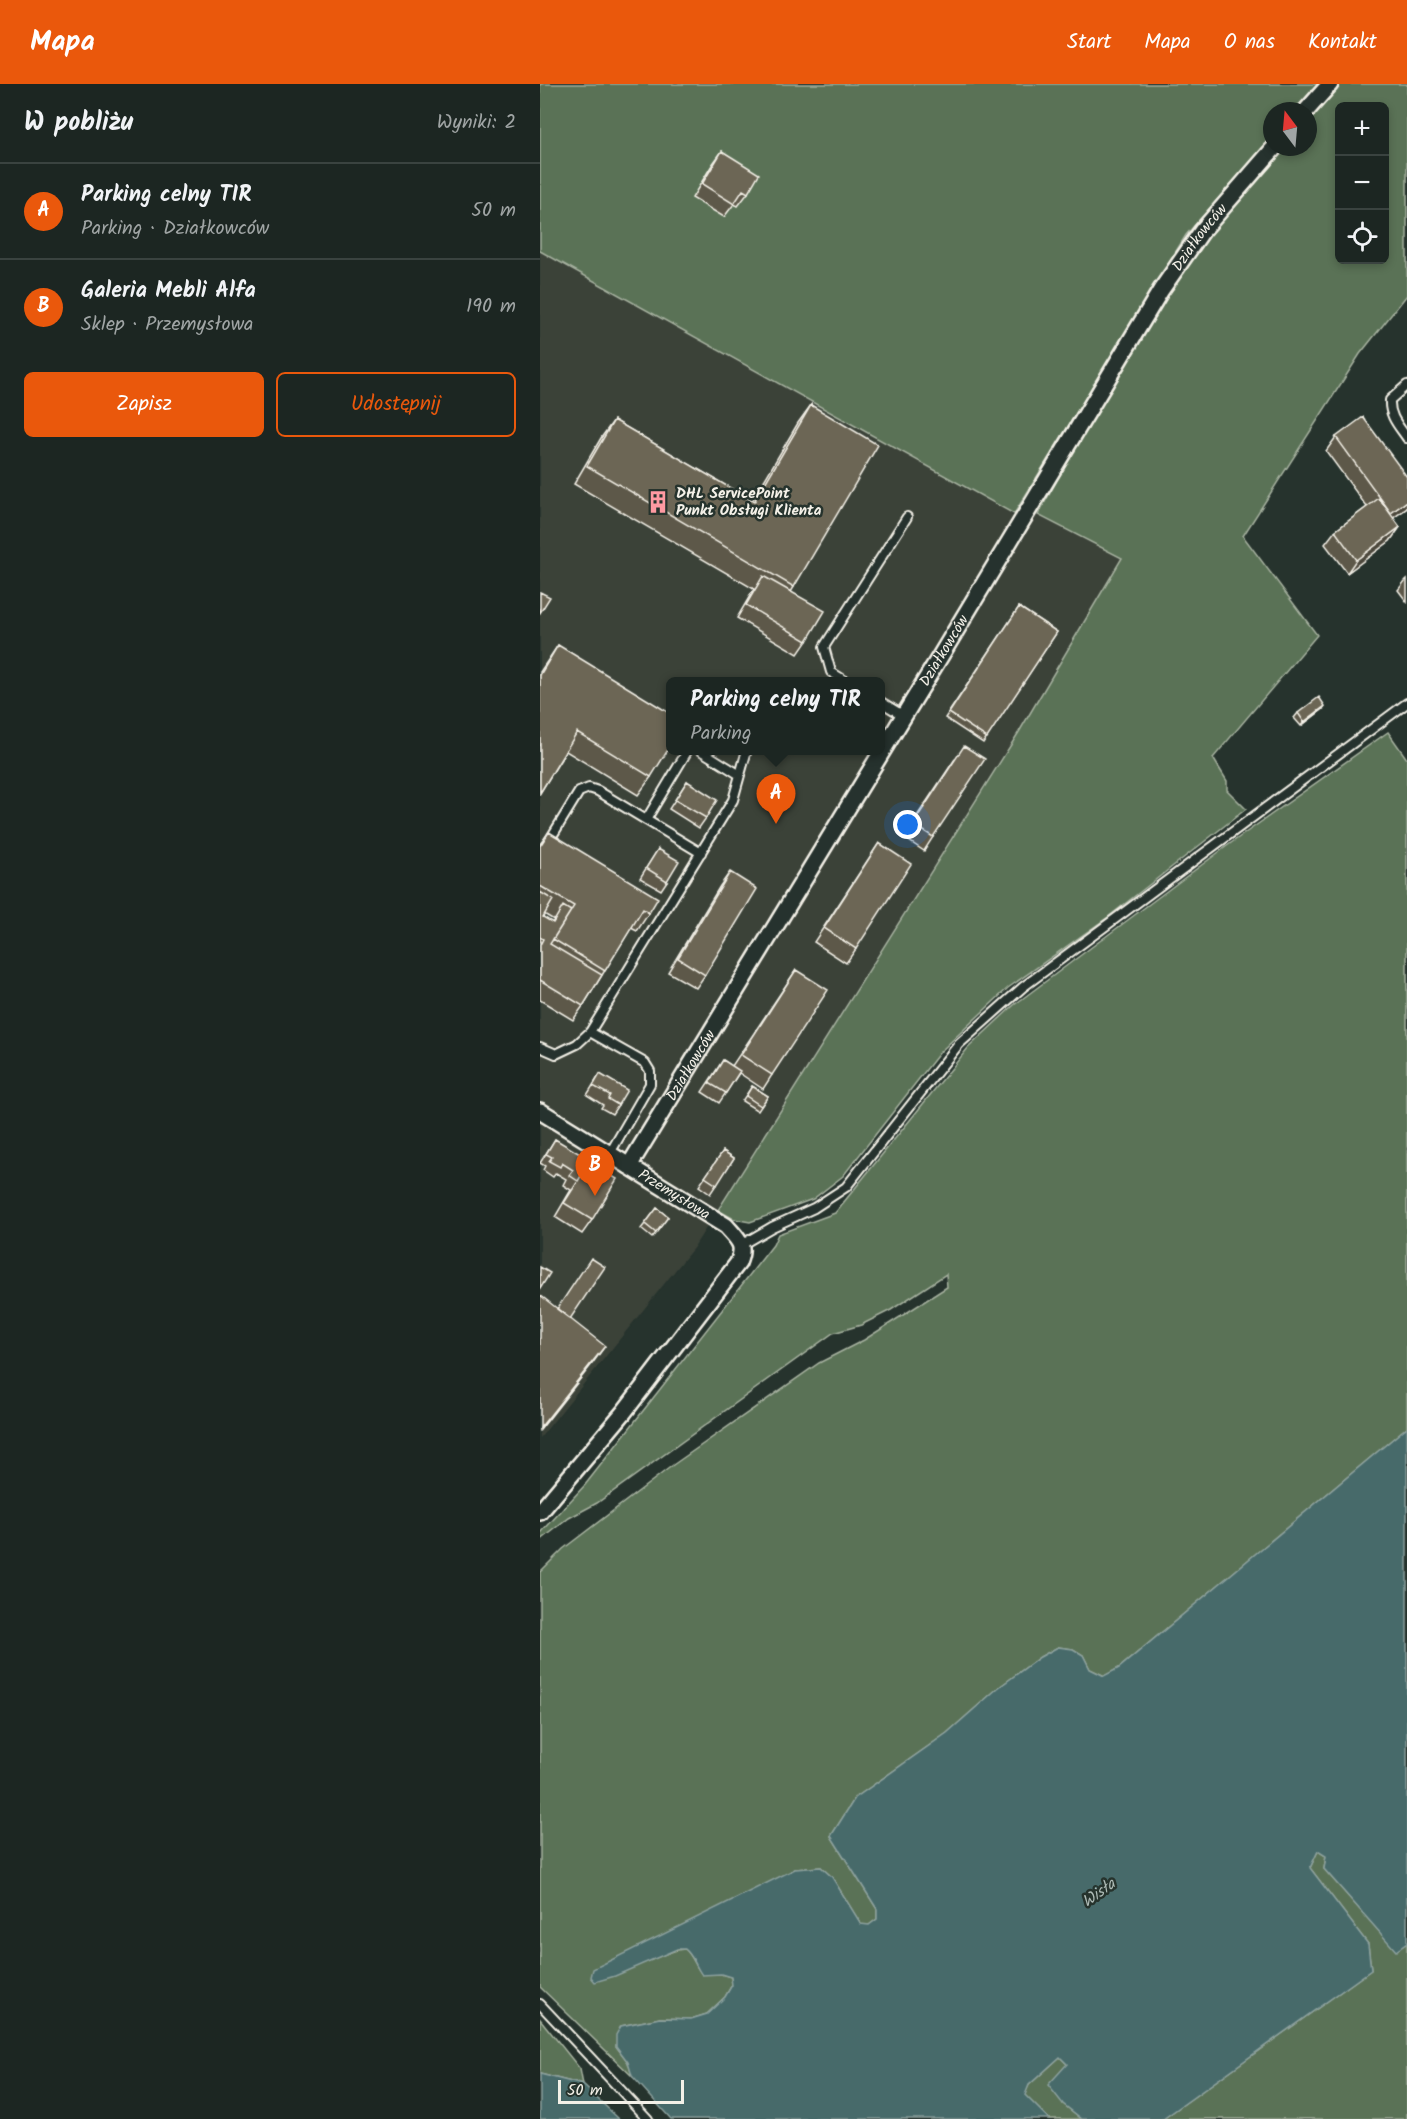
<!DOCTYPE html>
<html lang="pl">
<meta charset="utf-8">
<style>
body{margin:0;font-family:Kalam,sans-serif;background:#29322f;color:#f1f3f6}
.controls{position:absolute;right:18px;top:18px;display:grid;overflow:hidden;border-radius:9px;box-shadow:0 3px 9px #0003}
.controls button{width:54px;height:54px;display:grid;place-items:center;padding:0;border:0;border-bottom:2px solid #3a4340;background:#1c2622;color:#f1f3f6;font:30px sans-serif}
.compass{position:absolute;left:723px;top:18px;width:54px;height:54px;border-radius:50%;background:#1c2622;box-shadow:0 3px 9px #0003;rotate:344deg}
.scale{position:absolute;left:18px;bottom:15px;width:126px;box-sizing:border-box;padding-left:6px;border:3px solid #f4f1e8;border-top:0;font-size:16px;line-height:21px;white-space:nowrap;color:#f4f1e8;-webkit-text-stroke:4px #26332d;paint-order:stroke}
.you{position:absolute;left:368px;top:741px;width:21px;height:21px;margin:-15px;border:4px solid #fff;border-radius:50%;background:#1a73e8;box-shadow:0 0 0 9px #1a73e833}
.badge{display:grid;place-items:center;width:39px;height:39px;border-radius:50%;background:#ea580c;color:#fff;font-size:20px;font-weight:700}
.pin{position:absolute;translate:-50% -50px;filter:drop-shadow(0 2px 3px #0008)}
.pin::after{content:'';position:absolute;top:32px;width:21px;height:18px;background:inherit;clip-path:polygon(0 0,100% 0,50% 100%)}
.popup{position:absolute;left:126px;top:593px;width:219px;height:78px;box-sizing:border-box;display:grid;place-content:center;border-radius:9px;background:#1c2622;filter:drop-shadow(0 2px 4px #0005);font-size:20px;white-space:nowrap;color:#a0a5a5}
.popup b{font-size:22px;color:#f1f3f6}
.popup::after{content:'';position:absolute;left:50%;top:100%;margin-left:-12px;border:12px solid transparent;border-top-color:#1c2622}
.list{margin:0;padding:0;list-style:none}
h2{display:flex;justify-content:space-between;align-items:center;height:78px;margin:0;padding:0 24px;font-size:26px}
h2 small{font-size:20px;font-weight:400;color:#a0a5a5}
.list li{display:grid;grid-template-columns:39px 1fr auto;gap:18px;align-items:center;box-sizing:border-box;height:96px;padding:0 24px;border-top:2px solid #3a4340}
.list b{display:block;font-size:22px;white-space:nowrap}
.list p{margin:0;font-size:20px;white-space:nowrap;color:#a0a5a5}
.list em{font-size:20px;font-style:normal;color:#a0a5a5}
.actions{display:flex;gap:12px;padding:18px 24px}
.actions a{flex:1;padding:14px 0;border:2px solid #ea580c;border-radius:9px;text-align:center;font-size:21px;color:#ea580c}
.actions .main{background:#ea580c;color:#fff}
.icon{flex:none;width:33px;height:33px;fill:none;stroke:currentColor;stroke-width:2;stroke-linecap:round;stroke-linejoin:round}
.map{position:relative;flex:none;width:867px;height:2035px;overflow:hidden}
header{display:flex;align-items:center;gap:36px;box-sizing:border-box;height:84px;padding:0 30px;background:#ea580c;color:#fff}
header strong{font-size:28px}
nav{display:flex;gap:33px;margin-inline-start:auto;font-size:21px}
main{display:flex}
aside{flex:1;background:#1c2622}
.map>svg:first-child{display:block}
.built{fill:#3b4239;fill-rule:evenodd}
.green{fill:#5a7257;stroke:#a7b2a0;stroke-width:1.5;fill-rule:evenodd}
.water{fill:#466a6b;stroke:#8ca09d;stroke-width:1.5}
.lines{fill:none;stroke-linecap:round;stroke-linejoin:round}
.lane-casing{stroke:#f4f1e8;stroke-width:12}
.street-casing{stroke:#f4f1e8;stroke-width:20}
.lane{stroke:#26332d;stroke-width:8}
.street{stroke:#26332d;stroke-width:15}
.wall{fill:#5d5848;stroke:#f4f1e8;stroke-width:1.5;fill-rule:evenodd}
.shaded-wall{fill:#4c473b;stroke:#f4f1e8;stroke-width:1.5}
.building{fill:#6c6654;stroke:#f4f1e8;stroke-width:1.5}
.labels{text-anchor:middle;stroke-width:5;stroke-linejoin:round;paint-order:stroke}
.street-label{font-size:15px;fill:#f4f1e8;stroke:#26332d}
.poi-label{font-size:15px;font-weight:bold;fill:#f4f1e8;stroke:#26332d;text-anchor:start}
.water-label{font-size:16px;font-style:italic;fill:#aebbb6;stroke:#26332d}
</style>
<header>
<strong>Mapa</strong>
<nav><a>Start</a><a>Mapa</a><a>O nas</a><a>Kontakt</a></nav>
</header>
<main>
<aside>
<h2>W pobliżu<small>Wyniki: 2</small></h2>
<ul class="list">
<li><span class="badge">A</span><div><b>Parking celny TIR</b><p>Parking · Działkowców</p></div><em>50 m</em></li>
<li><span class="badge">B</span><div><b>Galeria Mebli Alfa</b><p>Sklep · Przemysłowa</p></div><em>190 m</em></li>
</ul>
<div class="actions"><a class="main">Zapisz</a><a>Udostępnij</a></div>
</aside>
<div class="map">
<svg width="867" height="2035" viewBox="0 0 867 2035">
<rect width="100%" height="100%" fill="#26332d"/>
<filter id="ink" filterUnits="userSpaceOnUse"><feTurbulence type="fractalNoise" baseFrequency=".0167" numOctaves="2"/><feDisplacementMap in="SourceGraphic" scale="12" xChannelSelector="R" yChannelSelector="G"/><feConvolveMatrix kernelMatrix="1 2 1 2 8 2 1 2 1" color-interpolation-filters="sRGB"/></filter>
<g filter="url(#ink)">
<path class="built" d="M0,167L474,430L471,432L498,431L582,474L479,648L154,1163L0,1354ZM131,598H341V666H131Z"/>
<path class="green" d="M0,0H779L756,27H732V54L646,151L474,430L0,167Z
M798,0H867V211L820,270L703,452L777,551L673,674L687,697V706L706,725L568,833L468,904L400,968L303,1092L273,1115L210,1138L194,1135L178,1126L479,648L582,474L498,431L618,211L700,111L742,63H768V34ZM800,22H844V176H800Z
M848,648L867,675V1343L579,1584L565,1592L550,1585L543,1571L533,1565L518,1563L500,1573L458,1604L407,1649L315,1714L291,1752L337,1825V1835L329,1841H321L292,1793L281,1783L255,1785L108,1877C120,1873 133,1865 145,1865C153,1872 155,1882 162,1890H181L191,1893L192,1901L185,1913L167,1930L151,1935L120,1934L81,1942L76,1962L88,1978L92,1992L0,1903V1488L23,1465L133,1381L279,1279L324,1256L407,1203L406,1190L351,1226L321,1241L293,1249L57,1419L29,1434L0,1457V1450L45,1401L233,1161L238,1150L295,1129L428,964L474,921L691,759Z
M778,1767L786,1772L784,1785L856,1866L867,1859V2035H623L831,1886L828,1860L770,1784Z
M0,1935L40,1985L43,2001L0,1990Z
M520,1973L527,1980L523,2020L542,2035H509L484,2011L489,2001Z"/>
<path class="water" d="M867,1343V1859L856,1867L784,1785L786,1772L778,1767L770,1784L828,1860L831,1886L623,2035H542L523,2020L508,2001L527,1980L520,1973L489,2001L485,2011L509,2035H131L92,1992L88,1978L76,1962V1951L81,1942L120,1934L151,1935L167,1930L185,1913L192,1901L191,1893L181,1890L162,1891C155,1882 154,1872 145,1865H137L75,1892L55,1898L51,1893L53,1885L255,1785L281,1783L292,1793L321,1840L329,1841L337,1835V1825L291,1752L315,1714L407,1649L458,1604L500,1573L518,1563L533,1565L543,1571L550,1585L564,1592L579,1584Z
M0,1990L43,2001L79,2035H0Z"/>
<g class="lines">
<g class="lane-casing">
<path id="lane" d="M867,301L850,316C849,332 858,341 867,354
M307,598L291,588L284,563L367,433
M341,618L364,632
M160,666L200,691
M106,736L148,666
M9,757L39,708L49,704L58,707L161,769
M0,963L16,970L37,960L50,948
M70,1069L110,1000V987L105,979L50,948L193,716L207,666
M201,1161L232,1143L274,1124L306,1103L419,960L483,903L867,619
M0,1920L108,2035"/>
</g>
<g class="street-casing">
<g id="street">
<path d="M766,27L790,0"/>
<path id="s1" d="M0,1027L186,1142C198,1156 206,1160 198,1179L84,1328L0,1428"/>
<path id="s2" d="M89,1082L401,571L621,206L662,147L735,63"/>
</g>
</g>
<use href="#lane" class="lane"/>
<use href="#street" class="street"/>
</g>
<path class="wall" d="M182,67L208,109L198,122L194,120L184,133L152,114L172,81Z
M271,321L254,503L251,508L267,557L258,570L197,534L214,505L34,400L61,354L74,336L212,417L258,339Z
M796,353L867,393V424L853,434L860,443L850,457L807,489L785,460L795,447L827,423L786,367Z
M867,495V518L858,506L865,497Z
M479,523L517,548L443,659L405,634Z
M18,561L111,693L98,711L26,667L0,709V588Z
M782,626L761,642L754,634L758,629Z
M415,675L393,753L384,767L363,753Z
M147,697L166,734L159,744L129,725Z
M9,748L109,829L97,847L91,844L43,922L33,936L0,916V760ZM4,830L14,836L12,839L3,833Z
M339,759L316,865L306,879L274,858Z
M118,765L127,797L121,806L100,794Z
M190,788L165,891L156,904L128,888L180,802Z
M256,886L232,991L223,1005L199,989L179,1019L162,1008L183,976L192,982Z
M60,990L78,1021L72,1030L61,1024L63,1021L47,1011Z
M212,1002L228,1012L218,1027L202,1017Z
M15,1055L47,1081L52,1136L42,1150L15,1133L31,1106L23,1101L26,1095L16,1089L13,1093L3,1086L5,1082L0,1079Z
M183,1067L194,1074L170,1110L159,1102Z
M117,1124L128,1133L112,1154L101,1145Z"/>
<path class="shaded-wall" d="M867,417V424L842,442L851,429Z
M860,443L850,457L807,489L816,476Z
M785,622L782,626L761,642L764,638Z
M65,1262L52,1280L0,1346V1344Z"/>
<path class="building" d="M182,67L219,90L208,109L203,106L194,120L162,100Z
M271,321L338,361L254,503L47,382L74,336L214,418Z
M823,333L867,393V417L851,429L796,353Z
M839,414L860,443L816,476L795,447Z
M223,492L285,527L267,557L206,521Z
M0,508L10,513L0,529Z
M479,523L517,548L447,654L409,629Z
M18,561L131,630V661L111,693L37,648L0,709V591Z
M779,613L785,622L764,638L758,629Z
M424,662L445,675L393,753L373,740Z
M147,697L177,716L166,734L135,716Z
M9,748L118,814L109,829L103,825L65,887L13,855L34,822L0,802V762Z
M339,759L371,780L316,865L284,844Z
M118,765L139,777L127,797L106,784Z
M190,788L217,805L165,891L138,874Z
M0,808L13,816L3,833L13,839L23,822L31,827L10,860L62,891L43,922L0,896V861L3,855L0,853Z
M256,886L288,906L232,991L201,971Z
M183,976L200,987L186,1009L169,999Z
M60,990L87,1006L78,1021L68,1015L70,1011L53,1002Z
M212,1002L228,1012L221,1022L206,1012Z
M15,1055L50,1076L38,1097L29,1091L33,1086L22,1079L20,1083L9,1077L12,1073L6,1070Z
M183,1067L194,1074L177,1101L165,1093Z
M50,1078L77,1095L52,1136L24,1119Z
M117,1124L128,1133L116,1149L105,1140Z
M51,1174L65,1183L30,1235L17,1225Z
M0,1183L10,1189L0,1205Z
M0,1211L65,1262L0,1344Z"/>
</g>
<defs>
<g id="building-bare" transform="scale(1.8)"><path d="M-4-6H4V6H1V3H-1V6H-4ZM-2.5-4.3h1.7v1.8h-1.7ZM.8-4.3h1.7v1.8H.8ZM-2.5-1h1.7V.8h-1.7ZM.8-1h1.7V.8H.8Z" fill="#ff9aa2" stroke="#26332d" stroke-width="2.5" paint-order="stroke"/></g>
</defs>
<g fill-rule="evenodd">
<use href="#building-bare" x="118" y="418"/>
</g>
<g class="labels">
<g class="street-label">
<text dy="5" stroke="none"><textPath href="#s2" startOffset="1090">Działkowców</textPath></text>
<text dy="5" stroke="none"><textPath href="#s2" startOffset="604">Działkowców</textPath></text>
<text dy="5" stroke="none"><textPath href="#s2" startOffset="118">Działkowców</textPath></text>
<text dy="5" stroke="none"><textPath href="#s1" startOffset="158">Przemysłowa</textPath></text>
</g>
<g class="poi-label">
<text x="136" y="414">DHL ServicePoint<tspan x="136" dy="17">Punkt Obsługi Klienta</tspan></text>
</g>
<g class="water-label">
<text transform="translate(558 1808) rotate(-36)" y="6">Wisła</text>
</g>
</g>
</svg>
<div class="controls">
<button>+</button>
<button>−</button>
<button><svg class="icon" aria-label="locate" viewBox="0 0 24 24"><circle cx="12" cy="12" r="6"/><path d="M12 2v4M12 18v4M2 12h4M18 12h4"/></svg></button>
</div>
<svg class="compass" viewBox="-18 -18 36 36"><path d="M0-13l5 13h-10z" fill="#e53935"/><path d="M0 13l5-13h-10z" fill="#a0a5a5"/></svg>
<div class="scale">50 m</div>
<div class="you"></div>
<div class="pin badge" style="left:236px;top:740px">A</div>
<div class="popup"><b>Parking celny TIR</b>Parking</div>
<div class="pin badge" style="left:55px;top:1112px">B</div>
</div>
</main>
